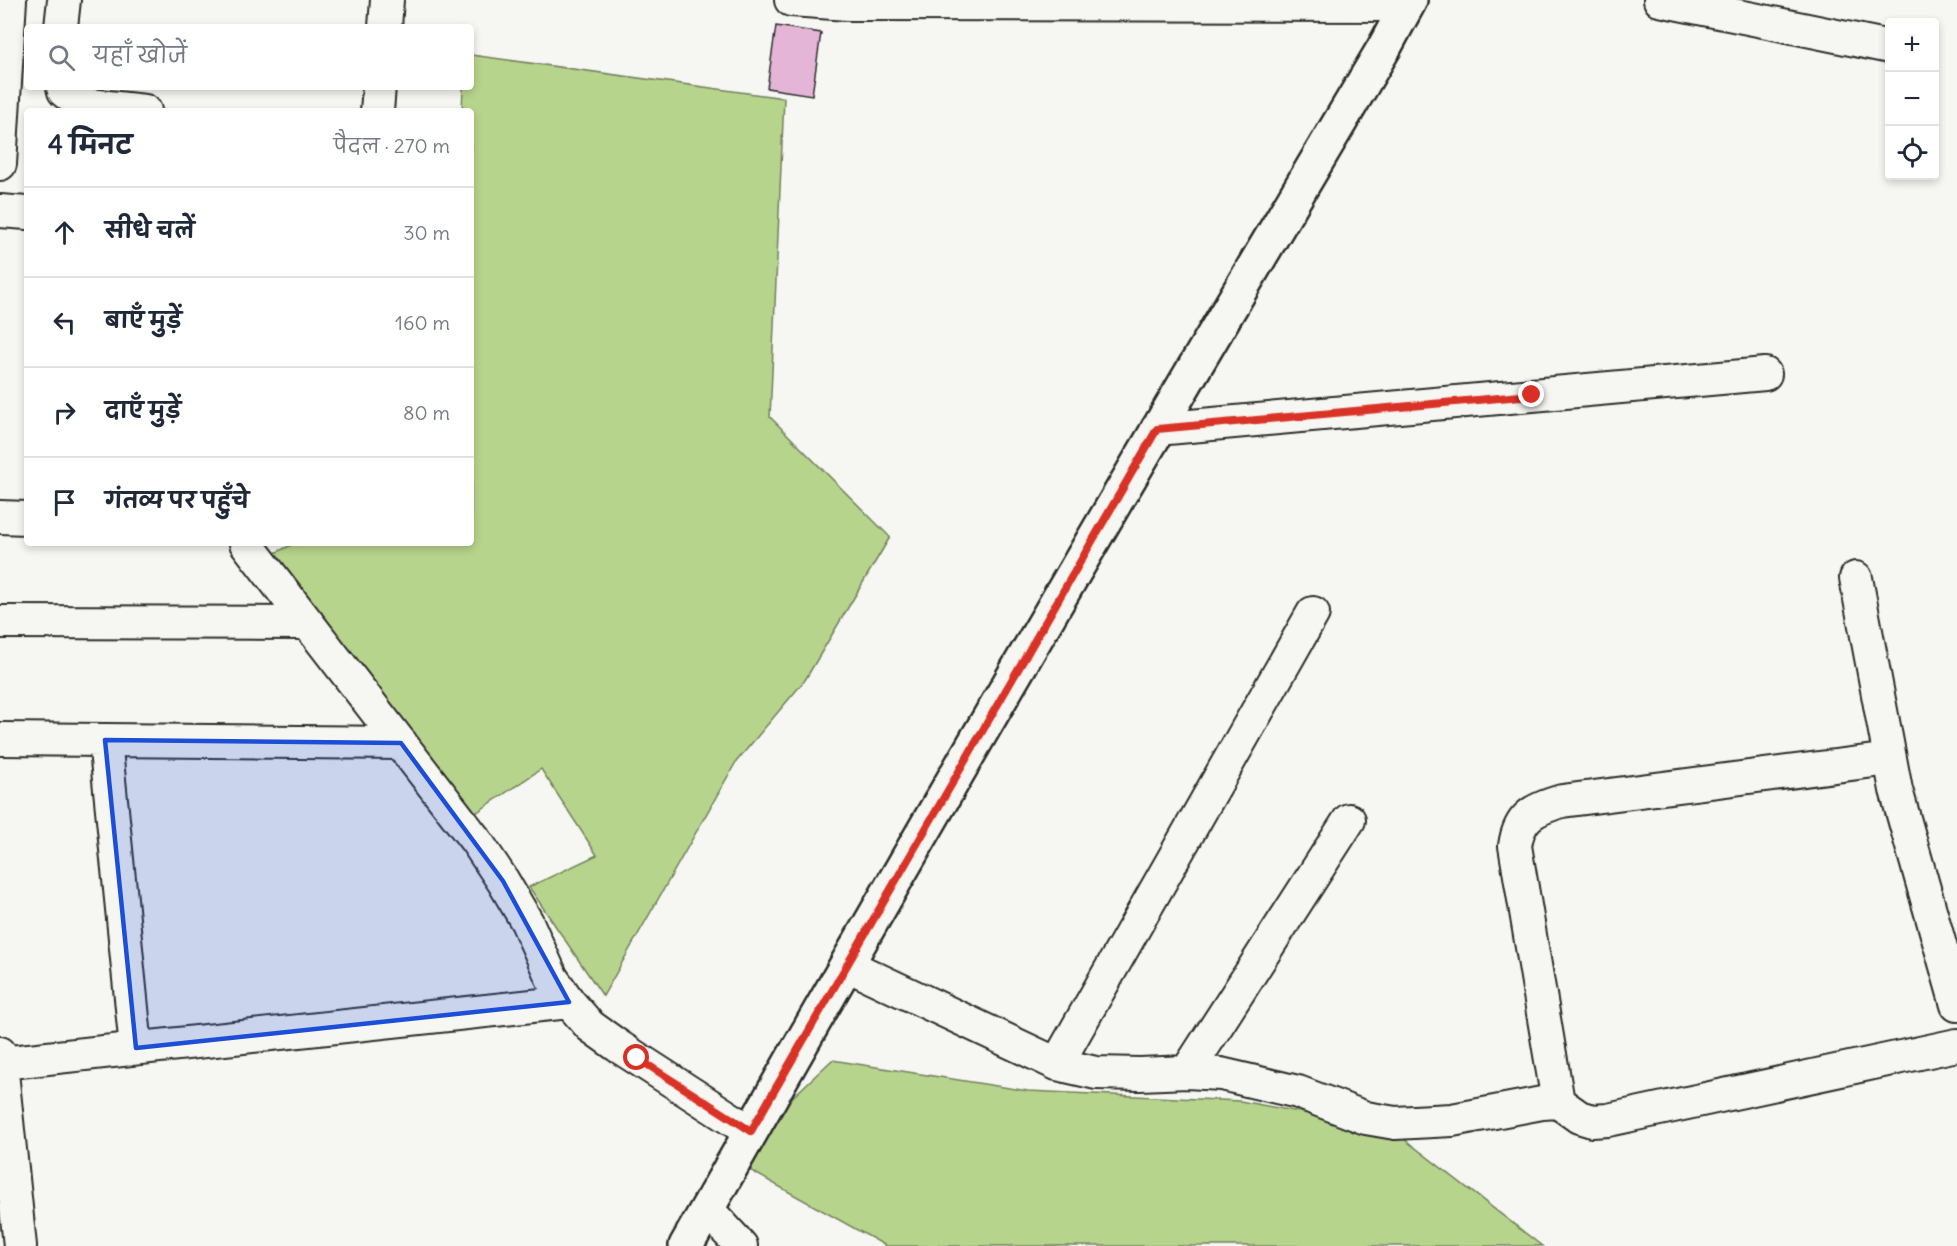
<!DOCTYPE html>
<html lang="hi">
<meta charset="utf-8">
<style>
body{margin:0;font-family:Delius,"Playpen Sans Deva",sans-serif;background:#f6f6f7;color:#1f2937}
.controls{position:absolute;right:18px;top:18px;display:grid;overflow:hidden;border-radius:6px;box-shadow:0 3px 9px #0003}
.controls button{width:54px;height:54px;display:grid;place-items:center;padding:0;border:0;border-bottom:2px solid #e0e1e3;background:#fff;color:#1f2937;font:30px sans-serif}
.stop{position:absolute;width:18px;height:18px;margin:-14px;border:4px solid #d93025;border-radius:50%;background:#fff}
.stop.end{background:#d93025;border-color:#fff;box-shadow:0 2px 6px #0008}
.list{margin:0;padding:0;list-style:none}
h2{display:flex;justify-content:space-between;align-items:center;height:78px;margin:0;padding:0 24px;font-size:26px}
h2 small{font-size:20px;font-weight:400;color:#747a83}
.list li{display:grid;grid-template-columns:39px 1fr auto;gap:18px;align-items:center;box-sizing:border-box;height:90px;padding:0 24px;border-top:2px solid #e0e1e3}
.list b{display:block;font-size:22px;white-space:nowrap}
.list em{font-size:20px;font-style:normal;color:#747a83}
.icon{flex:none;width:33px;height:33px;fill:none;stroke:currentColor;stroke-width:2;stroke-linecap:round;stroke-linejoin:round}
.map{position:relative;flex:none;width:1957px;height:1246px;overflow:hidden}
.search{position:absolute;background:#fff;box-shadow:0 3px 9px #0003;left:24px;top:24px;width:450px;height:66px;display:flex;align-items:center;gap:15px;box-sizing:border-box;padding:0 21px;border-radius:6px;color:#747a83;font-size:22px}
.panel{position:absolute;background:#fff;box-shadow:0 3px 9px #0003;left:24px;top:108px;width:450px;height:438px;border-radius:6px}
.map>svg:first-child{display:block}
.green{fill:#b7d48c;stroke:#71805c;stroke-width:1.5}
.building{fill:#e5b5d7;stroke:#2b2b2b;stroke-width:1.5}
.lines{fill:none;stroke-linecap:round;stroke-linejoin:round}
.minor-casing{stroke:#2b2b2b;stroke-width:36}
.secondary-casing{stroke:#2b2b2b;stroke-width:38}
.minor{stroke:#f6f6f2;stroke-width:32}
.secondary{stroke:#f6f6f2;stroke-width:33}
.route{stroke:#d93025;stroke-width:8}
.marked{fill:#1d4ed8;fill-opacity:0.2;stroke:#1d4ed8;stroke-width:4.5;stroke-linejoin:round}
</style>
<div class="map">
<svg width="1957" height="1246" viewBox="0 0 1957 1246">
<rect width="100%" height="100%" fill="#f6f6f2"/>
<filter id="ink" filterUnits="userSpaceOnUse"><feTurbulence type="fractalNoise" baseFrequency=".0167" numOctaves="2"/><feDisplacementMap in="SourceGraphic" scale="12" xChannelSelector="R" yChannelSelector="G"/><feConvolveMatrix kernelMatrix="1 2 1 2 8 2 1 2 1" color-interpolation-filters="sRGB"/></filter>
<g filter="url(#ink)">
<path class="green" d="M471,55L784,98L770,417L890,537L805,680L736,762L603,996L529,887L597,855L541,769L467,819L267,557L295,543H471V111H462L463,87H471Z
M832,1060L1028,1091L1240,1101L1391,1129L1542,1246H886L728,1158Z"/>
<path class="building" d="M776,26L821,33L812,95L767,88Z"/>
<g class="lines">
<g class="minor-casing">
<path id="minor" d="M791,0L848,4L1408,5
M1660,0L1890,47
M61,27L64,0
M385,27L387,0
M63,87L64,91L80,104L145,111
M377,111L379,87
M0,164L10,0
M0,211L27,213
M1157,429L1765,374
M0,517L27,518
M246,543L477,842L503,881L527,922L552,978L569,1002L590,1026L618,1046L751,1132
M1856,578L1896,790L1957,1005
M0,622L308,623
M0,739L401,743
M105,740L136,1048
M847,965L1057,1064L1096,1073L1140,1074L1187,1072L1221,1074L1298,1092L1366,1118L1395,1123L1452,1120L1542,1103L1558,1102L1579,1117L1592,1121L1608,1120L1957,1045
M0,1053L20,1246
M1,1063L569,1002
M1057,1064L1313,613
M1187,1072L1349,820
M1558,1102L1515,846C1519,816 1534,809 1562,801L1890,759
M707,1209L741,1246"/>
</g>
<g class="secondary-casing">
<path id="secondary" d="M686,1246C914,844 1147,445 1384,48L1410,0"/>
</g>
<use href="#minor" class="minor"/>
<use href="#secondary" class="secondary"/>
</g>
</g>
<g class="lines" filter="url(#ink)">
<path class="route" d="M637,1058L751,1131L1157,429L1532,395"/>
</g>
<path class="marked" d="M105,740L401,743L503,881L569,1002L136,1048Z"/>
</svg>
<div class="controls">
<button>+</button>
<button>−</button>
<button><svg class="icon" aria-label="locate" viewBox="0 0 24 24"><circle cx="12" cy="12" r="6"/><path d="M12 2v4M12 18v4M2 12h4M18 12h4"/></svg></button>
</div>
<div class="stop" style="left:637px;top:1058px"></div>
<div class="stop end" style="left:1532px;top:395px"></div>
<div class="search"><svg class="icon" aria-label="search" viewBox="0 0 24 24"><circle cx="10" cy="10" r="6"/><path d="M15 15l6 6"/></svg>यहाँ खोजें</div>
<section class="panel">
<h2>4 मिनट<small>पैदल · 270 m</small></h2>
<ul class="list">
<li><svg class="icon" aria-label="ahead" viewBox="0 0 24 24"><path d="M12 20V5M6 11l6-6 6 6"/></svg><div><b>सीधे चलें</b></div><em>30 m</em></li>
<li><svg class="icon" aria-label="left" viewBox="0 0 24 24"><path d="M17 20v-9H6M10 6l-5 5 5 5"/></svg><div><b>बाएँ मुड़ें</b></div><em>160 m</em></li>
<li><svg class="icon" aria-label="right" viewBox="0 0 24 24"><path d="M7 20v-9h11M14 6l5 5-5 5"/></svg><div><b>दाएँ मुड़ें</b></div><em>80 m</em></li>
<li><svg class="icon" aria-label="arrive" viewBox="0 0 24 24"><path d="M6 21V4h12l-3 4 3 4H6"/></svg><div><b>गंतव्य पर पहुँचे</b></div></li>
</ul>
</section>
</div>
